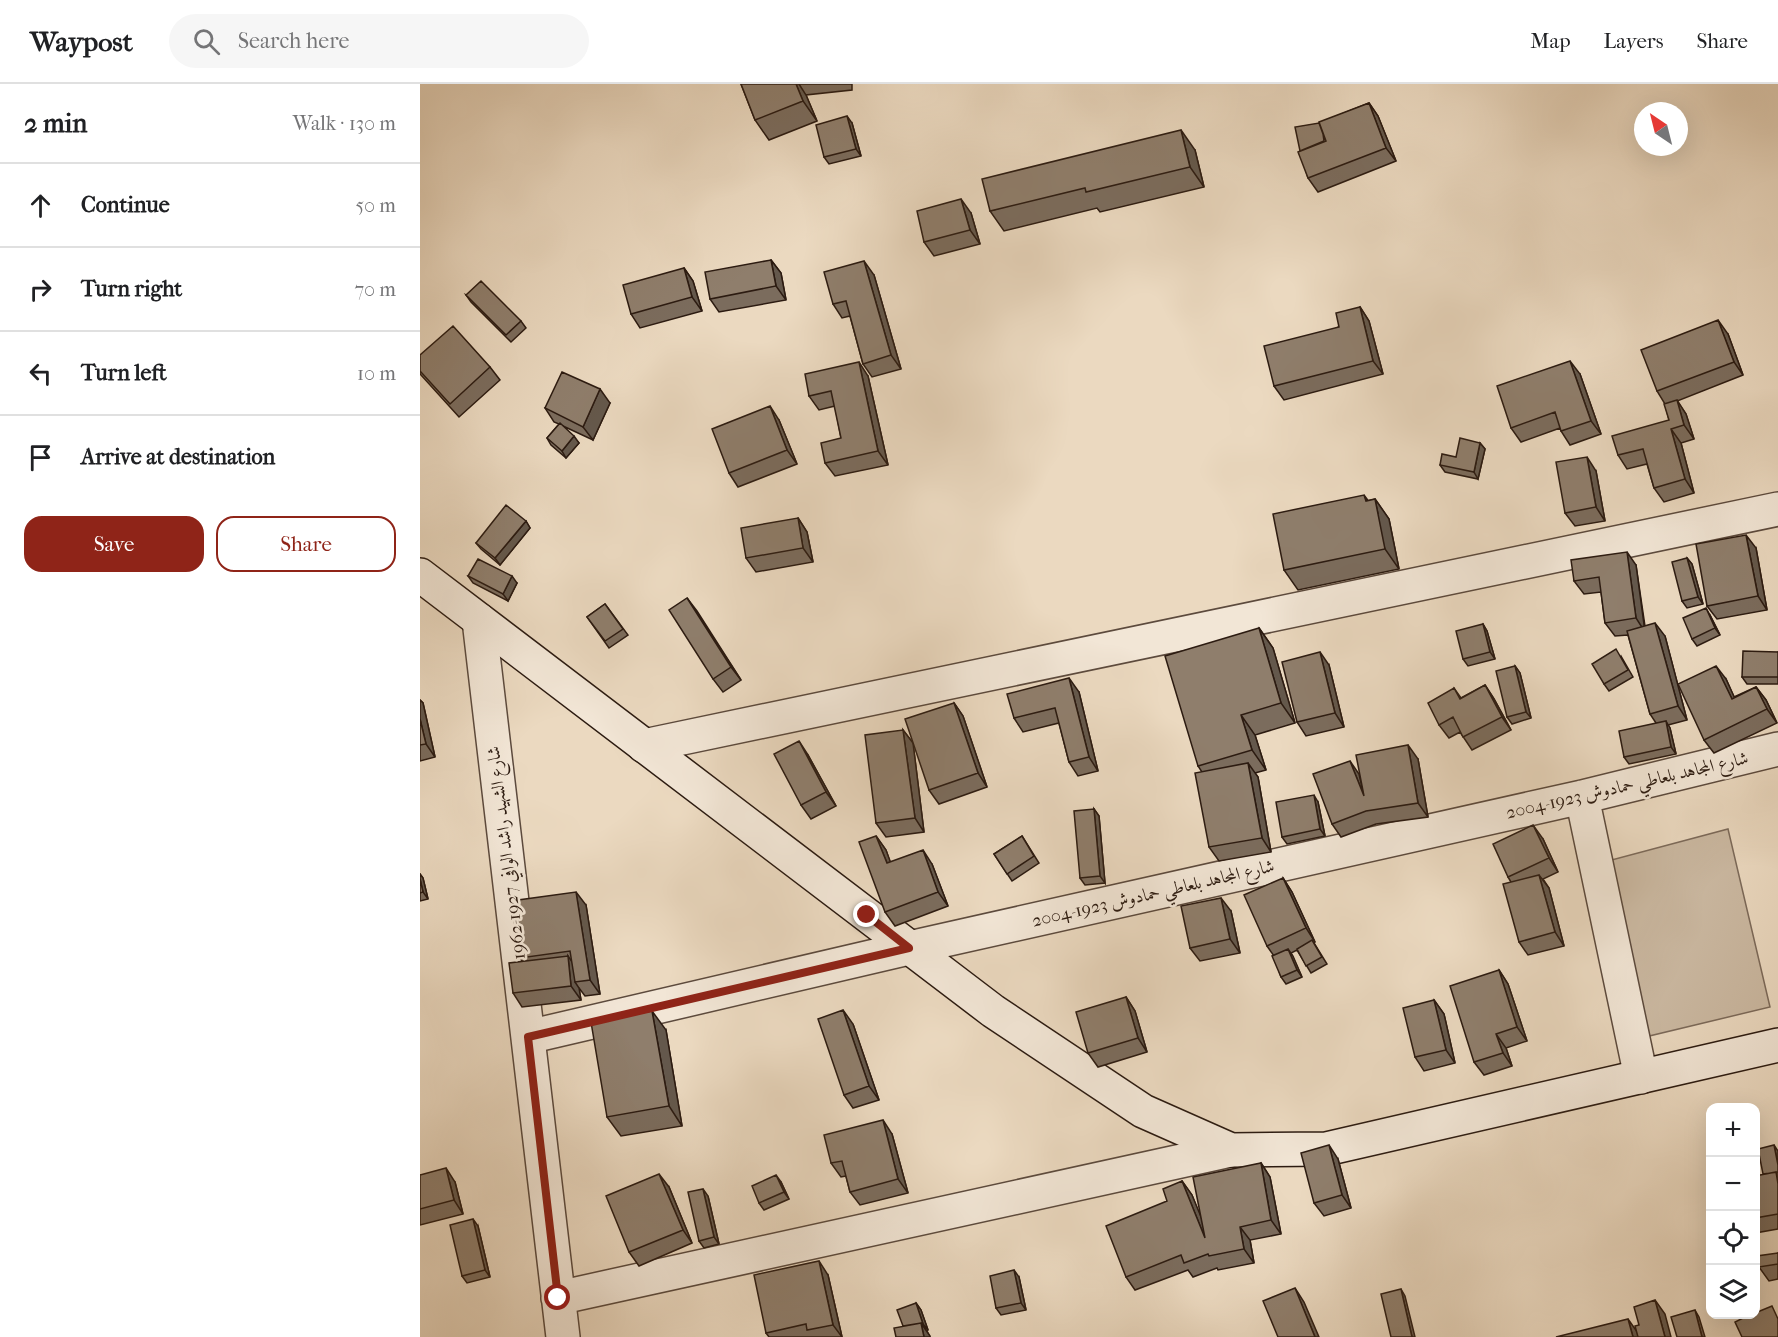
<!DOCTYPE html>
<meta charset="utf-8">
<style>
body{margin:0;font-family:"IM FELL French Canon",Amiri,serif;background:#f6f6f6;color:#202124}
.controls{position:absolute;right:18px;bottom:18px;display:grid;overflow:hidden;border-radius:12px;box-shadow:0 6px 24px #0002}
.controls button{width:54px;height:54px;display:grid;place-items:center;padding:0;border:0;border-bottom:2px solid #e0e0e0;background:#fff;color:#202124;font:30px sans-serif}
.compass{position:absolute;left:1214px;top:18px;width:54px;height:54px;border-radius:50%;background:#fff;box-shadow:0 6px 24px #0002;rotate:325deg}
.stop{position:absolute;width:18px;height:18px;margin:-14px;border:4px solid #8f2418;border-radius:50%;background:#fff}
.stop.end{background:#8f2418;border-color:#fff;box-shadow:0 2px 6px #0008}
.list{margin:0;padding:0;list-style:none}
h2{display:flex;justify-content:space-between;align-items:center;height:78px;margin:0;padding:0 24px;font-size:26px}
h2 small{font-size:20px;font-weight:400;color:#757577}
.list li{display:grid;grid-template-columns:39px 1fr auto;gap:18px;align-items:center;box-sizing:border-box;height:84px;padding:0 24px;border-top:2px solid #e0e0e0}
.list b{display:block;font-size:22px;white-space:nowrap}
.list em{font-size:20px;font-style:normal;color:#757577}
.actions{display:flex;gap:12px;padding:18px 24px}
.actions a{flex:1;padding:14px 0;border:2px solid #8f2418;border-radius:18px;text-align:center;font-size:21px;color:#8f2418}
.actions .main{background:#8f2418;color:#fff}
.icon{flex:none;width:33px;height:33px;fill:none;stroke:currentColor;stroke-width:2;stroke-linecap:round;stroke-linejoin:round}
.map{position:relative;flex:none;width:1358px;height:1253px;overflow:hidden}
header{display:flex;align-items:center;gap:36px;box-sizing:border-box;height:84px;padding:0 30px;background:#fff;border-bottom:2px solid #e0e0e0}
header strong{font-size:28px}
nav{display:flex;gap:33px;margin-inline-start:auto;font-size:21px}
.search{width:420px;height:54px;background:#f6f6f6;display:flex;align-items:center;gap:15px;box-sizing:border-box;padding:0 21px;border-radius:33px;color:#757577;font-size:22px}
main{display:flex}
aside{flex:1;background:#fff}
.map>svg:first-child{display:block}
.green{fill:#cbb9a2;stroke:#7c6a5a;stroke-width:1.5}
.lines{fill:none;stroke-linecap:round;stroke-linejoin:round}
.street-casing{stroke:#5c4a3d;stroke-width:36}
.secondary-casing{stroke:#2c1b11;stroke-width:36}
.street{stroke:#f2e6d6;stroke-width:33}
.secondary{stroke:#f2e6d6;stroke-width:33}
.wall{fill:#7b6c5d;stroke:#2c1b11;stroke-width:1.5}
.shaded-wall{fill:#64584c;stroke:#2c1b11;stroke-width:1.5}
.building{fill:#8f7e6c;stroke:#2c1b11;stroke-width:1.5}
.route{stroke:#8f2418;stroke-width:8}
.labels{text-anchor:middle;stroke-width:5;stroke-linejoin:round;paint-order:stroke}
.street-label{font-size:18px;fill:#2c1b11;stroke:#f2e6d6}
</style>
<header>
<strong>Waypost</strong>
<div class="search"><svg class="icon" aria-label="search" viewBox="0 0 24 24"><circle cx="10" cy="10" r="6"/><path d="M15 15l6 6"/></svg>Search here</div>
<nav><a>Map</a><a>Layers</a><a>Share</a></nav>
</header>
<main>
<aside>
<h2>2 min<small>Walk · 130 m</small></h2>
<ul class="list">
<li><svg class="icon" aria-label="ahead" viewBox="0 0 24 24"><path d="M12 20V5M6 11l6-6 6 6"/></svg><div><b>Continue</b></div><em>50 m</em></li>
<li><svg class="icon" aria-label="right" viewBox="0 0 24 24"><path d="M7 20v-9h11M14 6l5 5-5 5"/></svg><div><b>Turn right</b></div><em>70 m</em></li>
<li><svg class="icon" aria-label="left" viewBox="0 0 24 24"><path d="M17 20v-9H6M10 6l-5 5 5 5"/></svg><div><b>Turn left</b></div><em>10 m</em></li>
<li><svg class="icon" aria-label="arrive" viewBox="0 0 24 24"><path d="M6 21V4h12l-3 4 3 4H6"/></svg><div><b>Arrive at destination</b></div></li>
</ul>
<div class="actions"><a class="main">Save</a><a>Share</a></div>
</aside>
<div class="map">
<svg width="1358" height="1253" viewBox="0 0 1358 1253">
<rect width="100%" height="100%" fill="#ebd9c0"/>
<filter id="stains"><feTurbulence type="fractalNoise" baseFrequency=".00333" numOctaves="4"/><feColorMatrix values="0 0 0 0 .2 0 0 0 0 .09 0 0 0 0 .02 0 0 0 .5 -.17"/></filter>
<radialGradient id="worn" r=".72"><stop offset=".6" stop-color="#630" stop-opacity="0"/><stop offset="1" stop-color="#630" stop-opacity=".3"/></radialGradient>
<path class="green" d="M1308,745L1350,923L1225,953L1184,778Z"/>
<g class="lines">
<g class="street-casing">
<path id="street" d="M59,536L143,1253
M224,662L1358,425
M1162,713L1221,993
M108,953L489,864L1162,713L1358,665
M138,1214L811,1066"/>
</g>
<g class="secondary-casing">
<path id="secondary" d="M0,491L573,927L723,1027L811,1066L906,1065L1358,961"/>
</g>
<use href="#street" class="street"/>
<use href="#secondary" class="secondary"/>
</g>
<path class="wall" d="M321,0H432V6L386,11L397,37L349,56L335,36Z
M949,19L958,32L976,77L898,108L888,94L880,67L899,39Z
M432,39L441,72L409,80L404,73Z
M775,66L784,103L680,128L677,124L584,147L570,127Z
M551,129L560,160L514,172L504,158Z
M351,176L361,189L366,216L299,228L290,215Z
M264,184L273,197L282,227L220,244L211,230Z
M454,191L481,285L452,293L443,280L430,232L422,234L413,220Z
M46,211L101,237L106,244L91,258L51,218Z
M940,223L949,237L963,290L864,316L854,302Z
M1308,250L1323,291L1257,317L1266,330L1274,355L1261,359L1274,409L1244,418L1234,404L1227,380L1207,385L1198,371L1249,336L1245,320L1237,307Z
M0,271L70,283L80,296L39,333L0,290Z
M1160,290L1181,350L1150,361L1141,347L1140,344L1101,358L1091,344Z
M448,292L468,381L415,392L405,379L421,354L415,322L399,326L389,312Z
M190,319L173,356L143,342L159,359L146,374L131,361L127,354L139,340L134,338L125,324Z
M359,336L377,380L318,403L309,389Z
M1060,359L1065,365L1058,395L1025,388L1020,381L1036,373Z
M1176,387L1185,437L1155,442L1145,429Z
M955,415L969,435L979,485L878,506L864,486L948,417Z
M378,434L387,448L393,478L336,488L326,474Z
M106,437L110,444L80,481L61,465L56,459Z
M1336,464L1347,526L1297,535L1287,522Z
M1267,474L1272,480L1283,520L1267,524L1262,517Z
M1216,481L1225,542L1245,552L1267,636L1248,641L1250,644L1256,670L1209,680L1204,673L1236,639L1230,630L1208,551L1195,552L1185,539L1181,508L1164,510L1154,497Z
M48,492L97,499L88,517L53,499Z
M267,514L321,596L303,608L293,595Z
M185,520L208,551L189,564L167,533Z
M1290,531L1300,551L1277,562L1272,555Z
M1063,540L1067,547L1075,575L1048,582L1043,575Z
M839,544L853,564L875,639L835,651L846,686L835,689L838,693L851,768L799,777L789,763L782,688L778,682Z
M1358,568V600H1327L1322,593Z
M1201,572L1213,593L1189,607L1184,600Z
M909,581L924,643L886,652L877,638Z
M1095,582L1100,589L1111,634L1092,640L1087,633Z
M1306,595L1314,613L1336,603L1346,616L1357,639L1294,669L1284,656Z
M1065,601L1074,615L1091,646L1052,666L1040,648L1029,654L1019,641L1034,604L1041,614Z
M659,608L678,687L658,692L649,678L639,639L603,648L594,634Z
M0,616L3,619L15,673L0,677Z
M534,619L543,632L567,703L519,720L509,706Z
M483,646L493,659L504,748L466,753L456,739Z
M388,671L416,722L391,735L381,721Z
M998,675L1008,733L956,740L921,753L912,740L939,690Z
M898,718L905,752L867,760L862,753Z
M674,725L679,732L685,799L665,801L660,794Z
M456,752L466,766L470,778L512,780L528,822L475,842L465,828Z
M602,752L619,779L592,797L574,770Z
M1123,755L1138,788L1123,795L1129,804L1144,862L1108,871L1099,858L1091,798L1088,793Z
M0,790L3,794L8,815L0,817Z
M863,794L872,808L895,858L894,859L907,880L891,889L877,866L871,869L882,893L866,900L861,893L854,872L847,862Z
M166,821L180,910L165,912L159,904L161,916L102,923L93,909L102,877L100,874Z
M811,827L820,869L780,877L770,864Z
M1079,886L1088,900L1107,957L1086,964L1092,982L1064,991L1054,978Z
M706,913L715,927L727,968L678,983L668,969Z
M1014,916L1024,930L1035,979L1004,987L995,973Z
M433,940L459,1016L433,1024L424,1011Z
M246,946L262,1042L201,1052L187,1033Z
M472,1050L488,1109L440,1121L430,1108L426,1092L421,1093L411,1079Z
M1358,1067V1145L1335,1149V1092L1343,1091Z
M918,1075L931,1124L904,1132L894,1119Z
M841,1079L850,1093L861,1150L830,1156L834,1179L798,1186L797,1184L773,1193L768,1186L715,1206L706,1193L747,1117L762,1097L772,1111L781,1134Z
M0,1091L35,1098L43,1130L0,1141Z
M361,1098L369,1115L344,1126L339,1119Z
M249,1103L272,1159L219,1182L209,1168Z
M288,1112L299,1160L284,1164L279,1157Z
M58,1142L70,1193L47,1199L42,1192Z
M1358,1169V1195L1349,1197L1339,1183Z
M408,1191L422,1253H349L346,1249Z
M599,1193L606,1226L581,1231L576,1224Z
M496,1219L501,1226L508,1246L507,1247L510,1253H476L483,1242Z"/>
<path class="shaded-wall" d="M376,0H379L386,11L397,37L383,17Z
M949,19L958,32L976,77L966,64Z
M427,32L432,39L441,72L436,65Z
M761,46L775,66L784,103L770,83Z
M541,115L551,129L560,160L550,146Z
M351,176L361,189L366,216L356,202Z
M444,177L454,191L481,285L471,271Z
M264,184L273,197L282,227L272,213Z
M940,223L949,237L963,290L953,277Z
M1298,236L1308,250L1323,291L1314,278Z
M1150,277L1160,290L1181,350L1171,337Z
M439,278L448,292L468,381L458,367Z
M180,305L190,319L173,356L163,343Z
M1257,316L1266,330L1274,355L1264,341Z
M350,322L359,336L377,380L367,366Z
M1251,345L1261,359L1274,409L1265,395Z
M154,352L159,359L146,374L142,367Z
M1060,359L1065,365L1058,395L1054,388Z
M1167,373L1176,387L1185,437L1176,423Z
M944,411L958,430L955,415L969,435L979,485L965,465L946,417Z
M378,434L387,448L393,478L383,464Z
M106,437L110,444L80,481L75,474Z
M1326,451L1336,464L1347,526L1338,512Z
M1207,468L1216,481L1225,548L1216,534Z
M1267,474L1272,480L1283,520L1278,513Z
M92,492L97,499L88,517L83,510Z
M267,514L277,527L321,596L311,583Z
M1286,524L1290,531L1300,551L1295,544Z
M1235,539L1245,552L1267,636L1258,622Z
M1063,540L1067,547L1075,575L1070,568Z
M839,544L853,564L875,639L861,619Z
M900,568L909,581L924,643L915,629Z
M1095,582L1100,589L1111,634L1106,628Z
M1296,582L1306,595L1321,628L1312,615Z
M649,594L659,608L678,687L669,673Z
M1065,601L1074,615L1091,646L1082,633Z
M1336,603L1346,616L1357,639L1347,625Z
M0,616L3,619L15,673L6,660L0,635Z
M534,619L543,632L567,703L558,689Z
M821,631L835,651L846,686L832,666Z
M1246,637L1250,644L1256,670L1251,663Z
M483,646L493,659L504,748L495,734Z
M379,657L388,671L416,722L406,708Z
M988,661L998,675L1008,733L998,719Z
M930,677L939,690L944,712Z
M828,679L838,693L851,768L842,754Z
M894,711L898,718L905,752L900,745Z
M674,725L679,732L685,799L680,792Z
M1113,741L1123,755L1138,788L1129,774Z
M456,752L466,766L476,793L467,779Z
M503,766L512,780L528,822L518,808Z
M0,790L3,794L8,815L3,808L0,795Z
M1119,791L1129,804L1144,862L1135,848Z
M863,794L872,808L895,858L886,844Z
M156,808L166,821L180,910L170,896Z
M801,814L811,827L820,869L810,855Z
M868,865L873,872L882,893L877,886Z
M148,872L157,885L155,898L159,904L161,916L151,902Z
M1079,886L1088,900L1107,957L1097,943Z
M706,913L715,927L727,968L718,954Z
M1014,916L1024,930L1035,979L1026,966Z
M423,926L433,940L459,1016L449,1002Z
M232,927L246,946L262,1042L249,1022Z
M1076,950L1086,964L1092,982L1083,969Z
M463,1036L472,1050L488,1109L478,1095Z
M909,1061L918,1075L931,1124L922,1111Z
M1354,1061L1358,1067V1081Z
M841,1079L850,1093L861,1150L851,1136Z
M26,1084L35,1098L43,1130L34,1116Z
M239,1090L249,1103L272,1159L263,1146Z
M356,1091L361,1098L369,1115L364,1108Z
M762,1097L772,1111L795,1167L785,1154Z
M283,1105L288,1112L299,1160L294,1153Z
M53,1135L58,1142L70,1193L65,1186Z
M820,1143L830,1156L834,1179L824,1165Z
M399,1177L408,1191L422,1253L413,1241Z
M594,1186L599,1193L606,1226L601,1219Z
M875,1204L884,1218L899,1253H895Z
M981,1205L985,1212L995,1253H992Z
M1235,1216L1245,1230L1251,1253H1245Z
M496,1219L501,1226L508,1246L503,1240Z
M1275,1226L1279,1233L1285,1253H1282Z
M1208,1235L1218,1249L1219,1253H1213Z
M501,1239L510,1252V1253H504Z"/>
<path class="building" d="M321,0H376L383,17L335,36Z
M949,19L966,64L888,94L878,68L906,57L899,38Z
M427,32L436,65L404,73L396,41Z
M899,39L903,50L904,57L880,67L875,43Z
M761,46L770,83L666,108L665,104L570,127L562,95Z
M541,115L550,146L504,158L497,127Z
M351,176L356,202L290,215L285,188Z
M444,177L471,271L443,280L426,217L413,220L404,188Z
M264,184L272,213L211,230L203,201Z
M61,197L101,237L86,251L46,211Z
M940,223L953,277L854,302L844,262L919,243L916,229Z
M1298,236L1314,278L1237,307L1221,266Z
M33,242L70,283L30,320L0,287V271Z
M1150,277L1171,337L1141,347L1135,328L1091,344L1077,302Z
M439,278L458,367L405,379L401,359L421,354L411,307L389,312L385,290Z
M142,288L180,305L163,343L125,324Z
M1257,316L1264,341L1251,345L1265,395L1234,404L1223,365L1198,371L1192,352L1249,336L1244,320Z
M350,322L367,366L309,389L292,345Z
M140,339L154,352L142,367L127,354Z
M1040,354L1060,359L1054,388L1020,381L1022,370L1036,373Z
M1167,373L1176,423L1145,429L1136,378Z
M944,411L946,417L955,415L965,465L864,486L853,430Z
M86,421L106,437L75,474L56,459Z
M378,434L383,464L326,474L321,444Z
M1326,451L1338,512L1287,522L1276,460Z
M1207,468L1216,534L1185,539L1179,493L1154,497L1151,476Z
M1267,474L1278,513L1262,517L1252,478Z
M58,475L92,492L83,510L48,492Z
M267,514L311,583L293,595L249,526Z
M185,520L203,545L185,557L167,533Z
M1286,524L1295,544L1272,555L1263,534Z
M1235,539L1258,622L1230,630L1207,547Z
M1063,540L1070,568L1043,575L1036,547Z
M839,544L861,619L821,631L832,666L778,682L745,572Z
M1196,565L1208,586L1184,600L1172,580Z
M1323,567L1358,568V593H1322Z
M900,568L915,629L877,638L862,578Z
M1095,582L1106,628L1087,633L1076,587Z
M1296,582L1312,615L1336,603L1347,625L1284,656L1258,600Z
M649,594L669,673L649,678L635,624L594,634L587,610Z
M1065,601L1082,633L1043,653L1033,633L1019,641L1008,619L1034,604L1040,615Z
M534,619L558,689L509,706L485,635Z
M0,635L6,660L0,661Z
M1246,637L1251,663L1204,673L1199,647Z
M483,646L495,734L456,739L445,651Z
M379,657L406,708L381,721L354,670Z
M988,661L998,719L946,727L912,740L893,690L930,677L944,712L936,671Z
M828,679L842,754L789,763L775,689Z
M894,711L900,745L862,753L856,718Z
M674,725L680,792L660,794L654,727Z
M1113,741L1129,774L1088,793L1073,760Z
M456,752L467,779L503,766L518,808L465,828L439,758Z
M602,752L614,772L587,790L574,770Z
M1119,791L1135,848L1099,858L1083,800Z
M863,794L886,844L847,862L824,811Z
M0,795L3,808L0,809Z
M156,808L170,896L155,898L150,867L100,874L91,817Z
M801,814L810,855L770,864L761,822Z
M892,856L902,873L886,882L877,865Z
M868,865L877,886L861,893L852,872Z
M148,872L151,902L93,909L89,879Z
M1079,886L1097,943L1076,950L1083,969L1054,978L1030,902Z
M706,913L718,954L668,969L656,928Z
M1014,916L1026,966L995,973L983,924Z
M423,926L449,1002L424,1011L398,935Z
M232,927L249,1022L187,1033L171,938Z
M463,1036L478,1095L430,1108L422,1077L411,1079L404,1051Z
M1290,1055V1076L1287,1056Z
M909,1061L922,1111L894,1119L881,1069Z
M1354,1061L1358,1081V1088L1343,1090L1338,1065Z
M841,1079L851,1136L820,1143L824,1165L789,1172L788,1170L764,1179L761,1171L706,1193L686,1142L747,1117L743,1105L762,1097L785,1154L773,1093Z
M26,1084L34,1116L0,1125V1091Z
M1356,1088L1358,1100V1130L1335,1134V1092Z
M239,1090L263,1146L209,1168L186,1112Z
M356,1091L364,1108L339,1119L332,1102Z
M283,1105L294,1153L279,1157L268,1108Z
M53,1135L65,1186L42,1192L30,1141Z
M1358,1169V1180L1339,1183L1337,1172Z
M399,1177L413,1241L387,1246L386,1240L346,1249L334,1191Z
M594,1186L601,1219L576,1224L570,1192Z
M875,1204L895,1253H858L843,1217Z
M981,1205L992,1253H971L961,1210Z
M1235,1216L1245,1253H1218L1215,1242L1219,1241L1214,1223Z
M496,1219L503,1240H502L501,1239L483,1242L477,1226Z
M1352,1222L1358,1235V1253H1322L1315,1238L1331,1230H1335V1229Z
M1275,1226L1282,1253H1257L1251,1233Z
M1208,1235L1213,1253H1136Z
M501,1239L504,1253H476L474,1244Z"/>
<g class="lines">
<path class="route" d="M138,1214L108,953L489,864L447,831"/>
</g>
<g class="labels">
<g class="street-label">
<text transform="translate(1207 701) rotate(-13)" y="6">شارع المجاهد بلعاطي حمادوش 1923-2004</text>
<text transform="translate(86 769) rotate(-97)" y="6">شارع الشهيد راشد الوافي 1927-1962</text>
<text transform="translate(733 809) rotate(-13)" y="6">شارع المجاهد بلعاطي حمادوش 1923-2004</text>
</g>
</g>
<rect width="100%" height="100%" filter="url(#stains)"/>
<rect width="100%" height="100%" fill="url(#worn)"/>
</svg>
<div class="controls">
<button>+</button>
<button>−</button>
<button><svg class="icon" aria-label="locate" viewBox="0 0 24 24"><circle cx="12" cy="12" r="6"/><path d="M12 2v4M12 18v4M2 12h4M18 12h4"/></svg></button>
<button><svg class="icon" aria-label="layers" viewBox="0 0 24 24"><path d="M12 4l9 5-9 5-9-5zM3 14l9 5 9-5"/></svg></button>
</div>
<svg class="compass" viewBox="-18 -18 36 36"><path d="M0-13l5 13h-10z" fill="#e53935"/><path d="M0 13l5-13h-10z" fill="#757577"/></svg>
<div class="stop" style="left:138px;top:1214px"></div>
<div class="stop end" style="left:447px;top:831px"></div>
</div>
</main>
